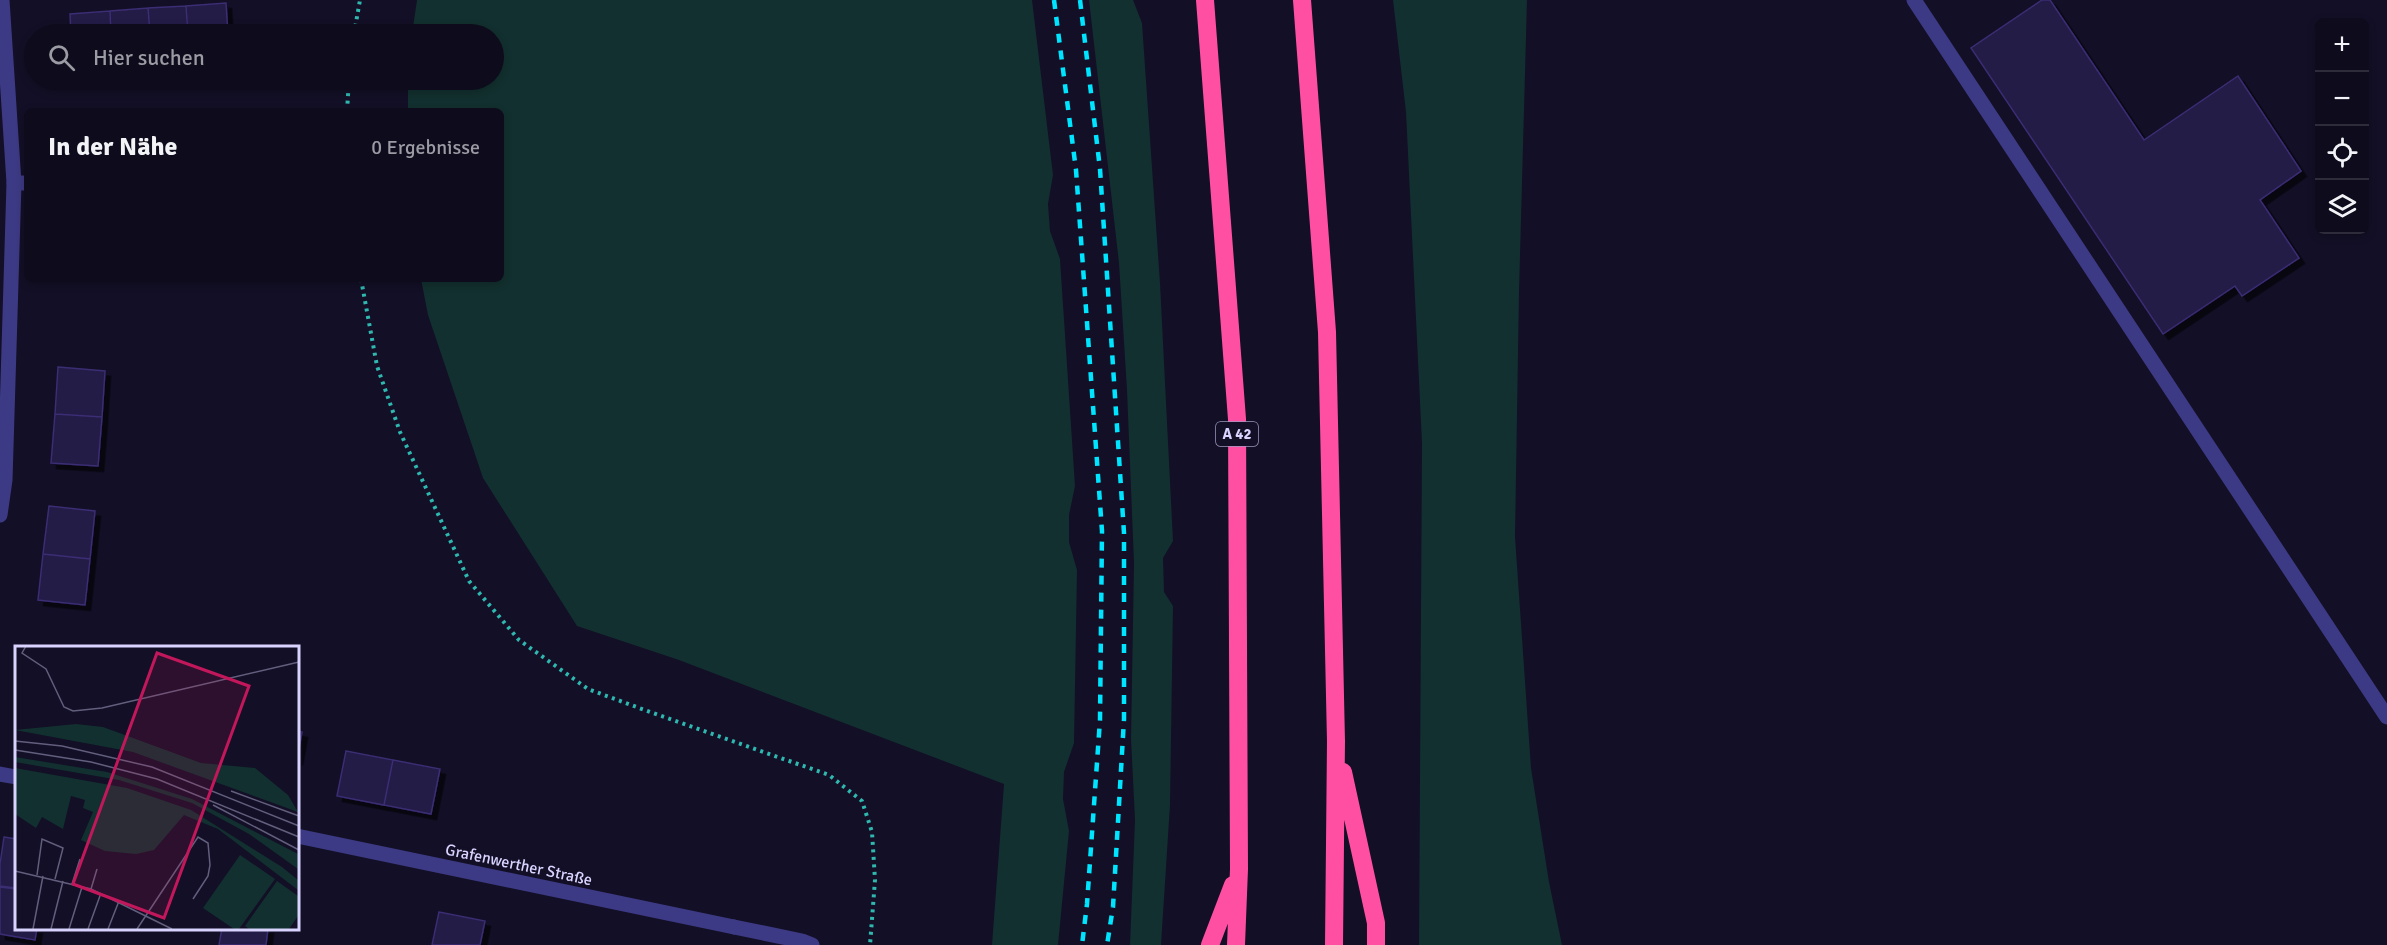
<!DOCTYPE html>
<html lang="de">
<meta charset="utf-8">
<style>
body{margin:0;font-family:Signika,sans-serif;background:#171425;color:#f1f3f6}
.controls{position:absolute;right:18px;top:18px;display:grid;overflow:hidden;border-radius:9px;box-shadow:0 3px 9px #0003}
.controls button{width:54px;height:54px;display:grid;place-items:center;padding:0;border:0;border-bottom:2px solid #2e2b3b;background:#0e0b1c;color:#f1f3f6;font:30px sans-serif}
.list{margin:0;padding:0;list-style:none}
h2{display:flex;justify-content:space-between;align-items:center;height:78px;margin:0;padding:0 24px;font-size:26px}
h2 small{font-size:20px;font-weight:400;color:#9b9ba3}
.icon{flex:none;width:33px;height:33px;fill:none;stroke:currentColor;stroke-width:2;stroke-linecap:round;stroke-linejoin:round}
.map{position:relative;flex:none;width:2387px;height:945px;overflow:hidden}
.search{position:absolute;background:#0e0b1c;box-shadow:0 3px 9px #0003;left:24px;top:24px;width:480px;height:66px;display:flex;align-items:center;gap:15px;box-sizing:border-box;padding:0 21px;border-radius:33px;color:#9b9ba3;font-size:22px}
.panel{position:absolute;background:#0e0b1c;box-shadow:0 3px 9px #0003;left:24px;top:108px;width:480px;height:174px;border-radius:9px}
.map>svg:first-child{display:block}
.green{fill:#12302f}
.building{fill:#241b47;stroke:#3b2d73;stroke-width:1.5;filter:url(#shadow)}
.lines{fill:none;stroke-linecap:round;stroke-linejoin:round}
.path{stroke:#2fb8b0;stroke-width:4;stroke-dasharray:3 4.5;stroke-linecap:butt}
.lane{stroke:#3d3a85;stroke-width:15}
.street{stroke:#3d3a85;stroke-width:15}
.highway{stroke:#ff4fa3;stroke-width:18}
.rail{stroke:#00e5ff;stroke-width:4.5;stroke-dasharray:9 8;stroke-linecap:butt}
.labels{text-anchor:middle;stroke-width:6;stroke-linejoin:round;paint-order:stroke}
.shield{fill:#130f26;stroke:#9e99be;stroke-width:1.5}
.shield-label{font-size:15px;font-weight:bold;fill:#d9d4ff}
.street-label{font-size:16px;fill:#d9d4ff;stroke:#130f26}
.inset-road{fill:none;stroke:#625e7d;stroke-width:1.5}
.view{fill:#c2185b;fill-opacity:0.15;stroke:#c2185b;stroke-width:3}
.inset-edge{fill:none;stroke:#d9d4ff;stroke-width:3}
</style>
<div class="map">
<svg width="2387" height="945" viewBox="0 0 2387 945">
<defs>
<filter id="shadow"><feDropShadow dx="5.5" dy="5.5" stdDeviation="0" flood-color="#0009"/></filter>
</defs>
<rect width="100%" height="100%" fill="#130f26"/>
<path class="green" d="M417,0H1032L1053,175L1048,204L1050,231L1060,259L1075,486L1069,515V542L1077,570L1074,743L1064,772L1063,799L1069,831L1058,945H992L1004,784L679,660L577,626L483,478L428,315L421,279H501V111H408V80H494V34H412Z
M1089,0H1133L1142,23L1160,283L1173,541L1163,558L1164,592L1173,606L1170,805L1161,945H1130L1135,820L1131,739L1134,563L1127,390L1119,263Z
M1393,0H1527L1519,292L1515,537L1531,768L1549,882L1562,945H1419L1422,443L1406,112Z"/>
<path class="building" d="M2042,0H2050L2144,140L2238,76L2301,171L2260,200L2299,258L2242,296L2235,286L2163,334L1971,48Z
M226,3L228,34H188L186,6Z
M186,6L188,34H150L148,8Z
M148,8L150,34H111L110,11Z
M110,11L111,34H71L70,14Z
M58,367L105,371L102,417L55,414Z
M55,414L102,417L98,466L51,463Z
M49,506L95,511L90,559L43,554Z
M43,554L90,559L85,605L38,600Z
M297,731L302,732L297,760Z
M346,751L393,760L384,805L337,796Z
M393,760L440,769L431,814L384,805Z
M4,837L16,839V888L0,886V864Z
M0,887L16,889V928H37L35,940L0,934Z
M439,912L485,921L480,945H432Z
M222,928H268L266,945H219Z"/>
<g class="lines">
<path class="path" d="M354,34L360,0
M347,111L349,80
M361,279L377,366L400,432L469,581L519,640L588,689L650,712L829,775L862,801L872,832L875,880L870,945"/>
<path class="lane" d="M1914,0L2387,717
M14,183H27
M734,927L802,941L812,945"/>
<path class="street" d="M0,515L5,480L14,183L2,0
M0,774L16,777
M297,836L734,927"/>
<path class="highway" d="M1205,0L1237,419L1239,869L1236,945
M1302,0L1327,332L1336,741L1334,945
M1343,772L1376,923V945
M1210,945L1233,885"/>
<path class="rail" d="M1054,0L1076,170L1102,531L1100,720L1087,904L1082,945
M1080,0L1100,169L1124,533V719L1113,907L1107,945"/>
</g>
<g class="labels">
<rect class="shield" x="1216" y="422" width="42" height="24" rx="4.5"/>
<g class="shield-label">
<text x="1237" y="439">A 42</text>
</g>
<g class="street-label">
<text transform="translate(519 864) rotate(12)" y="6">Grafenwerther Straße</text>
</g>
</g>
<g transform="translate(15 646)">
<rect width="284" height="284" fill="#130f26"/>
<path d="M61,78L88,81L186,117L240,122L273,149L283,166L118,106L0,84ZM0,111L92,126L177,153L283,208V223L234,188L177,157L104,134L0,116ZM0,122L112,142L176,164L267,221L283,234V244L203,183L169,169L139,204L121,208L90,205L66,194L78,166L68,162L70,154L56,150L48,183L27,171L21,182L0,168ZM225,209L260,233L224,283H219L188,262ZM262,235L283,250V270L274,283H234L230,280Z" fill="#12302f"/>
<path class="inset-road" d="M11,0L7,7L31,23L49,61L58,65L87,62L284,16M0,95L47,100L137,121L284,180M0,104L76,116L142,133L284,191M216,145L284,170M198,159L284,204M0,225L76,243L157,283M22,229L27,193L48,202L40,233M57,238L65,213M76,243L82,223M18,283L28,230M36,283L48,235M54,283L67,241M73,283L86,247M93,283L104,255M122,283L183,191L193,197L195,219L193,230L178,253"/>
<path class="view" d="M142,7L234,40L149,272L58,238Z"/>
<rect width="284" height="284" class="inset-edge"/>
</g>
</svg>
<div class="controls">
<button>+</button>
<button>−</button>
<button><svg class="icon" aria-label="locate" viewBox="0 0 24 24"><circle cx="12" cy="12" r="6"/><path d="M12 2v4M12 18v4M2 12h4M18 12h4"/></svg></button>
<button><svg class="icon" aria-label="layers" viewBox="0 0 24 24"><path d="M12 4l9 5-9 5-9-5zM3 14l9 5 9-5"/></svg></button>
</div>
<div class="search"><svg class="icon" aria-label="search" viewBox="0 0 24 24"><circle cx="10" cy="10" r="6"/><path d="M15 15l6 6"/></svg>Hier suchen</div>
<section class="panel">
<h2>In der Nähe<small>0 Ergebnisse</small></h2>
<ul class="list">
</ul>
</section>
</div>
